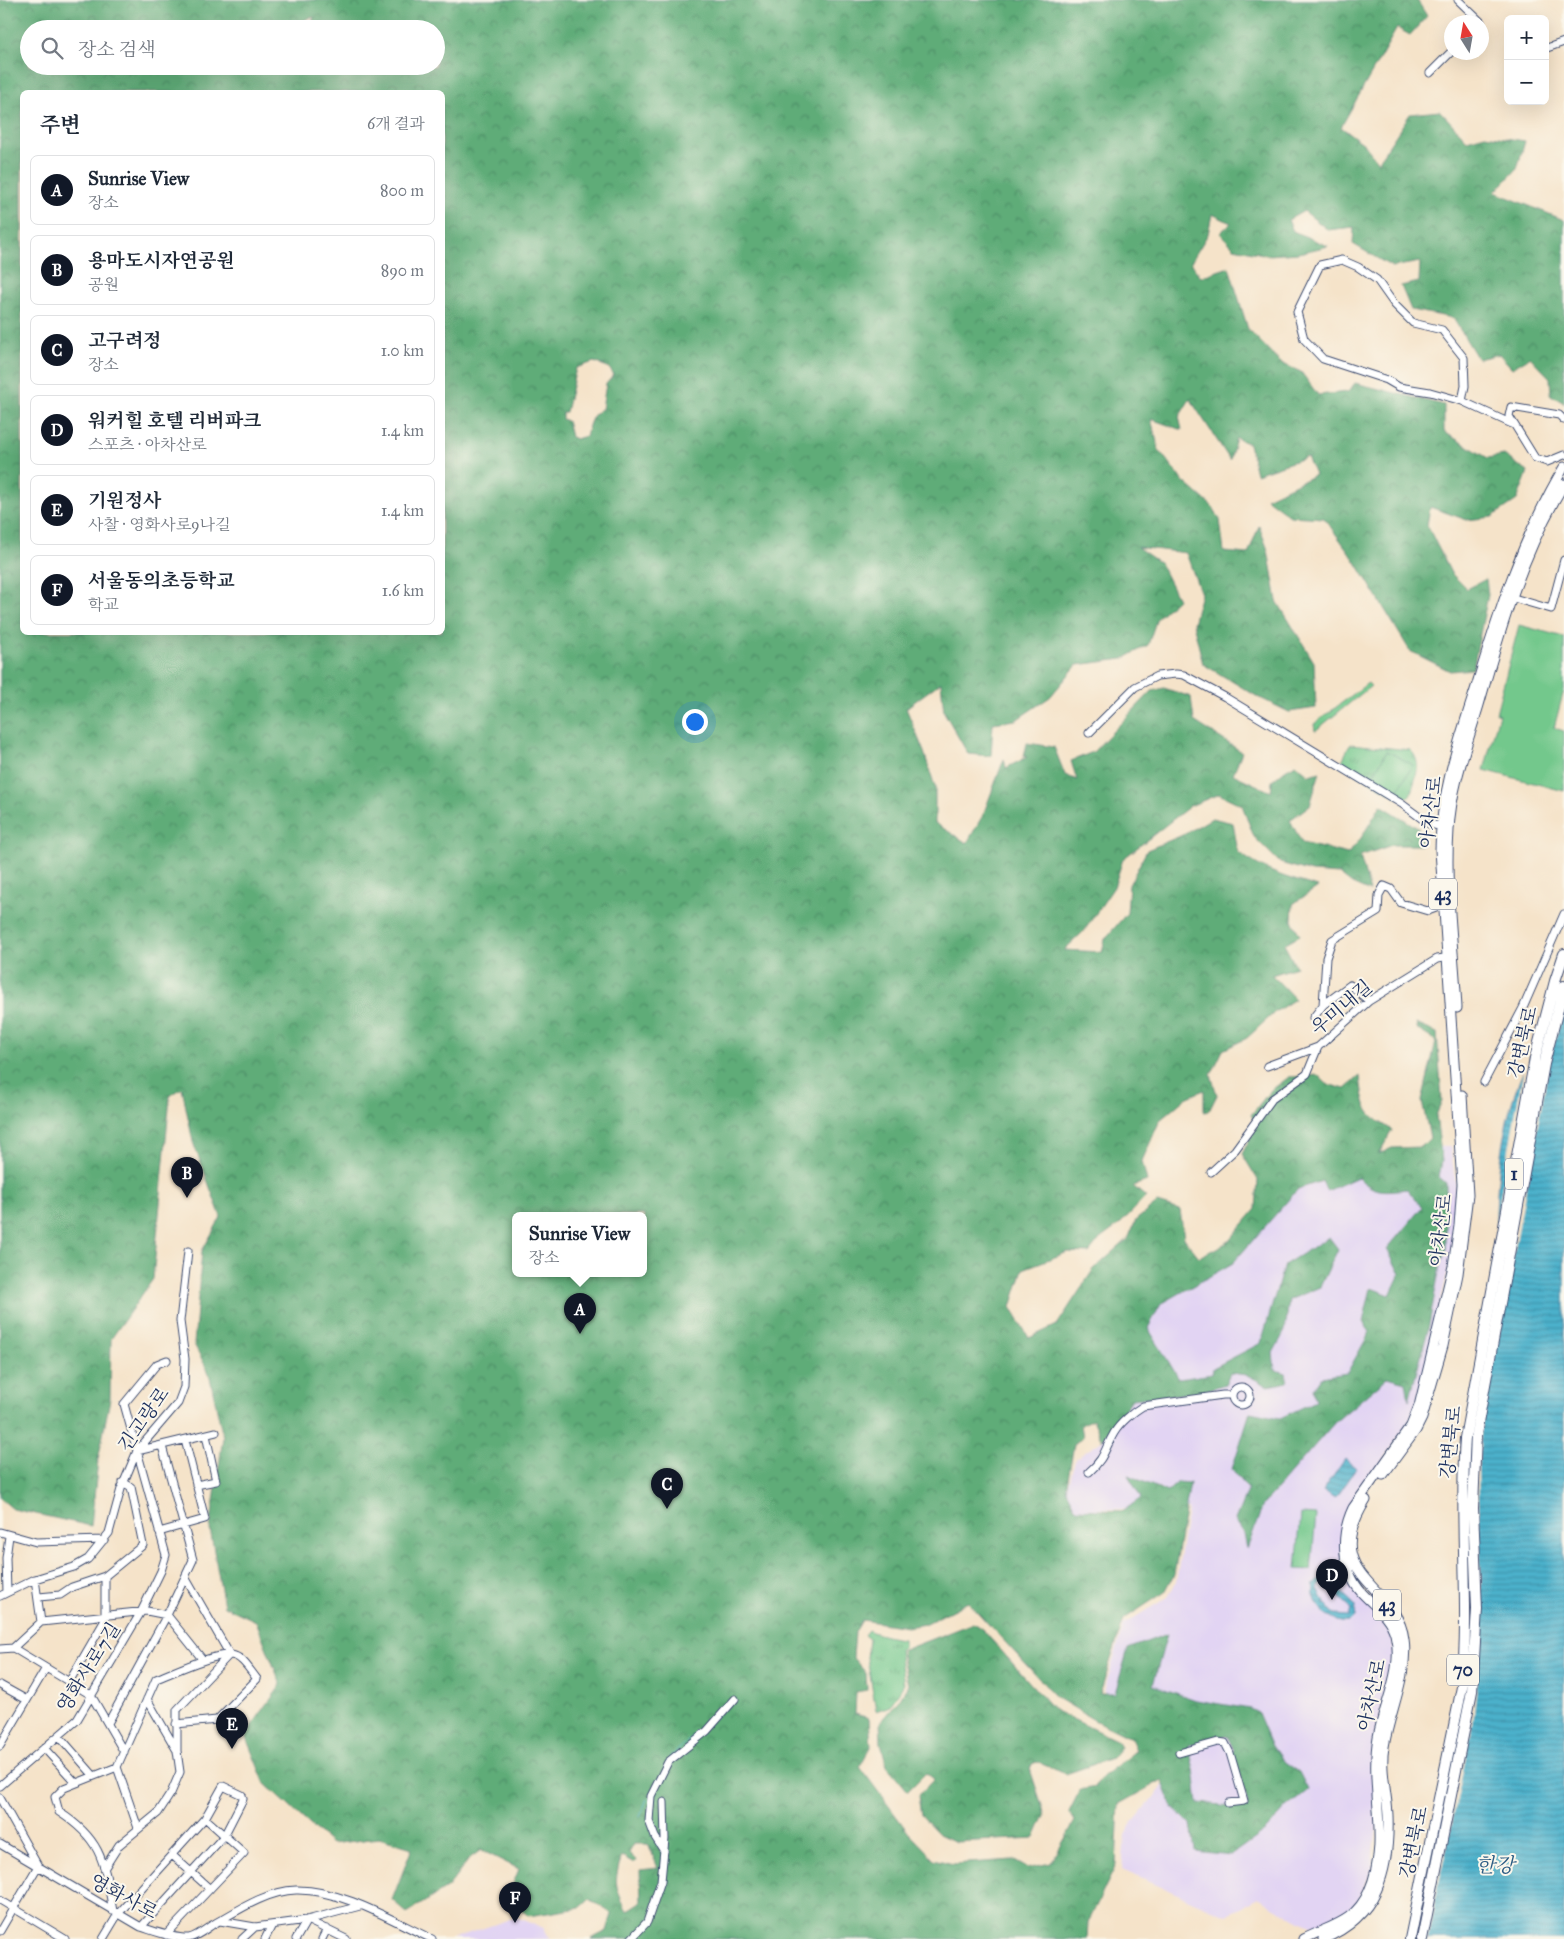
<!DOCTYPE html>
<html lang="ko">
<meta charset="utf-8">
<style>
body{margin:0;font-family:"IM FELL Great Primer","Noto Serif KR",serif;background:#f2f2f3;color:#1f2937}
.controls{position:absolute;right:15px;top:15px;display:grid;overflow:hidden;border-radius:8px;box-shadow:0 5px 20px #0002}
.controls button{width:45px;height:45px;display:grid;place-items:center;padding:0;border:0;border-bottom:1px solid #e0e1e3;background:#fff;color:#1f2937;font:25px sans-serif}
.compass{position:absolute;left:1444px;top:15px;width:45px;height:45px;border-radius:50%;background:#fff;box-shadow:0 5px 20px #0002;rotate:349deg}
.you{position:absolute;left:694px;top:721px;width:18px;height:18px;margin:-12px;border:4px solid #fff;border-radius:50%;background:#1a73e8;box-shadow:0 0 0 8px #1a73e833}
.badge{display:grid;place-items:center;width:32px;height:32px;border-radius:50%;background:#111827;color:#fff;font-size:16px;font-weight:700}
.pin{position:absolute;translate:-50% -41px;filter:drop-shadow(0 1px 2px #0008)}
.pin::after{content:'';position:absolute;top:26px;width:18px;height:15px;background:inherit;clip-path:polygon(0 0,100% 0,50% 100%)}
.popup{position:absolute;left:512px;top:1212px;width:135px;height:65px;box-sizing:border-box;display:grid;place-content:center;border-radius:8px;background:#fff;filter:drop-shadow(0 1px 4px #0005);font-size:16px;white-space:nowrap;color:#747a83}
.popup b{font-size:19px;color:#1f2937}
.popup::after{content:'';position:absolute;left:50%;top:100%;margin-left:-10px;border:10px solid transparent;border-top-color:#fff}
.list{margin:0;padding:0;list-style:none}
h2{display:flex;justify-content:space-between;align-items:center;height:65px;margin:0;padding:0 20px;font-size:21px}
h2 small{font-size:16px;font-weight:400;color:#747a83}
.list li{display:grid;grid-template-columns:32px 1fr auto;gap:15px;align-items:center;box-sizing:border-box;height:70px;margin:0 10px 10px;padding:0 10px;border:1px solid #e0e1e3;border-radius:8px}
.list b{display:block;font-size:19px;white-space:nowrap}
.list p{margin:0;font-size:16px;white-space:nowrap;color:#747a83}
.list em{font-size:16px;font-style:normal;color:#747a83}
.icon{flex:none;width:28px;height:28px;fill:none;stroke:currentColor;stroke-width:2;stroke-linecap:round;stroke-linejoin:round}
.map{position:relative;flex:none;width:1564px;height:1939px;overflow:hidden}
.search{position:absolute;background:#fff;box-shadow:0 5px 20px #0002;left:20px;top:20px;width:425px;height:55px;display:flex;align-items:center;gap:12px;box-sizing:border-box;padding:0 18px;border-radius:28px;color:#747a83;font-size:19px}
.panel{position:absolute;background:#fff;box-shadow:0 5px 20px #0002;left:20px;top:90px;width:425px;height:545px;border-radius:8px}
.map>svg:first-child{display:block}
.built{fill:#e2d4f3}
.grass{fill:url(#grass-tufts);stroke:#477c75}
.forest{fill:url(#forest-crowns);stroke:#3c6e6b;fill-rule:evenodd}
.pitch{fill:#73c88c;stroke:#477c75}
.water{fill:url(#water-rules);stroke:#347094;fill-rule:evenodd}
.pier{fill:#f5e3c9}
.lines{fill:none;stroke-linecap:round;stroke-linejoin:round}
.stream{stroke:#4cb1cb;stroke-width:1}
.minor-casing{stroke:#3c4a6e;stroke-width:9}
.major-casing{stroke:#3c4a6e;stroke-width:11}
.highway-casing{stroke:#3c4a6e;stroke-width:12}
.minor{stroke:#fff;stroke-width:7}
.major{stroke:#fff;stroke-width:9}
.highway{stroke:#fff;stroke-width:10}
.labels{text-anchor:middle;stroke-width:4;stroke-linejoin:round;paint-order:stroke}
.shield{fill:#fbf7ec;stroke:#5e6b89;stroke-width:1}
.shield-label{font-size:18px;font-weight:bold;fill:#1b2f5e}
.street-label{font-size:19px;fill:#1b2f5e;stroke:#fbf7ec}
.water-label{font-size:20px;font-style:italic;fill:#2c5c84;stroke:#fbf7ec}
</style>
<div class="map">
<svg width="1564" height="1939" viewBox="0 0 1564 1939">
<defs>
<pattern id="grass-tufts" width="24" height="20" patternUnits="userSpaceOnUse" patternTransform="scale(1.25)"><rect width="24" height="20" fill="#73c88c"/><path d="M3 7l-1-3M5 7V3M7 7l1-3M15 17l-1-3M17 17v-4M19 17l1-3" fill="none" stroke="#5ea376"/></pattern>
<pattern id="forest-crowns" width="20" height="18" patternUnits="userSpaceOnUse" patternTransform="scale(1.25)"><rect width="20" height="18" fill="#5eac78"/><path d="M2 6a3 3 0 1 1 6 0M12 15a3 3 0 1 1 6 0" fill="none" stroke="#4d8c66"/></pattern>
<pattern id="water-rules" width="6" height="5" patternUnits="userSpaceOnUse" patternTransform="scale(1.25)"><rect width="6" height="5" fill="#4cb1cb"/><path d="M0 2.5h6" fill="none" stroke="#3e90a8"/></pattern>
</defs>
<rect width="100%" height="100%" fill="#fbf7ec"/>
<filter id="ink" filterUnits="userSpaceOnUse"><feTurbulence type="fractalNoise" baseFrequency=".02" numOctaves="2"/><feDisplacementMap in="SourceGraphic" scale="10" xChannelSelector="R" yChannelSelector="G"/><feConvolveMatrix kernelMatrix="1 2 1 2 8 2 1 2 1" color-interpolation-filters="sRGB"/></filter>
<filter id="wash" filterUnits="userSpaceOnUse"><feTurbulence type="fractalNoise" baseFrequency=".0096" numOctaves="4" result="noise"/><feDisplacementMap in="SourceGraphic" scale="20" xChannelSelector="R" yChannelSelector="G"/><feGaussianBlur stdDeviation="1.12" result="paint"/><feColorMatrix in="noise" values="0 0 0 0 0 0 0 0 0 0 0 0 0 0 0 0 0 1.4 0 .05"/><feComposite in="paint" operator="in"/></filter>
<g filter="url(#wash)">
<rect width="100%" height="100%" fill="#f5e3c9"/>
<path class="built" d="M1450,1146L1456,1185L1451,1257L1416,1406L1408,1424L1350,1507L1342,1522V1561L1348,1578L1385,1618L1393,1640L1394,1658L1375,1736L1377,1827L1372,1868L1358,1902L1346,1914L1312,1927L1258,1898L1226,1915L1122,1870L1125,1835L1130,1826L1161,1789L1179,1752L1110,1707L1104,1691L1124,1624L1168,1597L1176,1582L1188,1509H1076L1066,1490L1076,1458L1102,1441L1131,1399L1142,1315L1299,1189L1425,1149Z
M516,1917L544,1928L550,1939H452Z"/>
<path class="grass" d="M1368,683L1371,686L1315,731L1314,724Z
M1350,744L1410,750C1424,762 1414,781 1410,796L1401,799L1342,765V761Z
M868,1630C872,1633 897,1639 903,1639V1648L899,1650L904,1684L890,1706L876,1711L867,1658L869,1639L864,1635Z"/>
<path class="forest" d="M0,0H1417L1427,16L1410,35L1397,28L1341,127L1364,144L1378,162L1410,114L1440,111L1467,140L1485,135L1525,141L1517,169L1495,192L1564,220V403L1551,395L1550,378L1530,357L1512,368L1499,354L1478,359L1453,318L1411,310L1401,286L1419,282L1420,262L1392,267L1353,244L1354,227L1328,230L1304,211L1288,220L1293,231L1328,246L1299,253L1268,255L1234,248L1220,233L1231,223L1212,214L1208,234L1191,262L1200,277L1229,267L1248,329L1281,363L1301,372L1318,395L1348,392L1355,383L1444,405V432L1488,458L1504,455L1528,472L1517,500L1492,517L1467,520L1430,507L1427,525L1451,573L1467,589L1486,579L1488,595L1473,669L1450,671L1410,651L1354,559L1324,518L1290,516L1266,498L1315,475L1307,457L1256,474L1249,444L1236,438L1230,460L1190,399L1179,417L1182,430L1151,419L1159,450L1182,480L1213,507L1220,520L1224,552L1248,554L1259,526L1268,550L1277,601L1314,662L1316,708L1289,712L1258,697L1203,664L1193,623L1201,594L1186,553L1137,547L1160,563L1178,599L1157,618L1148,645L1123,659L1077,665L1050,697L1016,720L993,723L991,756L968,754L944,712L941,682L906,708L924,752L935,787V823L967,843L983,815L1004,759L1006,768L1027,757L1024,756L1027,743L1054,747L1065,775L1077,780L1071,761L1093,752L1152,691L1164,688L1191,697L1194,721L1242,752L1233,774L1271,792L1272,781L1285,770L1296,764L1309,775L1320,772L1310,805L1290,820L1302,843L1348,854L1361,838L1381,805L1418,828L1422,845H1392L1360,856L1370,892L1352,884L1339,874L1312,872L1280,863L1254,837L1242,805L1219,794L1190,806L1123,859L1114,887L1084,931L1064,950L1102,952L1105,939L1127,913L1129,885L1147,850L1185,834L1212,818L1233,823L1238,852C1267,873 1285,877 1318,887L1293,904L1292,921L1300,935L1284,944L1296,967L1272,975L1295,999L1275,1012L1247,1038L1223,1050L1211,1075L1217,1095L1209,1111L1204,1112V1090L1186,1098L1160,1120L1142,1161L1147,1181L1133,1186L1146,1197L1119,1225L1100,1239L1089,1253L1068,1252L1023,1269L1011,1307L1029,1338L1057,1325L1093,1270L1128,1239L1136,1220L1157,1203L1180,1210L1184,1238L1199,1257L1228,1242L1256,1209L1258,1180L1242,1154L1257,1125L1251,1115L1270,1091L1289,1077L1318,1075L1327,1084L1345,1089L1360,1076C1364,1109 1364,1112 1392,1130L1379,1154L1392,1148L1421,1147L1430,1138L1422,1101L1436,1041L1418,1030L1416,1024L1437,1033L1442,1100L1436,1116L1442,1161L1439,1177L1446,1183V1250L1440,1266L1428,1330L1409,1400L1406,1382L1388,1377L1336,1421L1263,1505L1247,1549L1244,1533L1235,1520L1248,1489L1232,1469L1250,1412L1280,1418L1316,1401L1313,1389L1321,1377L1347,1373L1370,1332L1363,1322L1371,1288L1390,1295L1400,1274L1387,1249L1422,1207L1407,1189C1385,1191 1374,1194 1358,1177L1327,1191L1322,1181L1298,1189L1233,1263L1161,1304L1148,1328L1179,1379L1212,1374L1213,1368L1261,1343L1284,1265L1329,1237L1338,1249L1320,1287L1289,1300L1285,1331L1273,1353L1275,1370L1286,1373L1288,1382L1268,1386L1247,1375L1230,1373L1225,1384L1201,1392L1132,1399L1102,1441L1093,1419L1081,1425L1083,1437L1074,1444L1066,1490L1076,1509L1123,1511L1141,1498L1128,1475L1167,1492L1178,1482L1190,1483L1174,1575L1165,1592L1124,1619L1100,1693H1115L1128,1649L1167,1634L1153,1685L1196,1700L1250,1709L1258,1713L1272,1746L1282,1760L1299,1772L1308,1790L1286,1808L1266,1830L1231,1855L1195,1851L1191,1824L1173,1808L1162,1780L1119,1804L1116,1865L1088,1923L1087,1939H591L607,1931L612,1914L590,1899L580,1908L528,1916L508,1896L519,1869L481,1850L470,1858L448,1887L407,1913L392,1900L412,1848L379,1838L331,1844L265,1784L245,1735L281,1685L256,1621L224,1606L210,1529L223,1437L209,1373L194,1344L202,1251L221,1217L193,1142L182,1088L170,1096L153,1279L111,1339L110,1399L98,1460L91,1526L13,1509L0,1498ZM310,17H314L310,29H436V66H29V29H300V23ZM22,92H442V632H22ZM594,362L608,367L614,375L606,384L602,409C591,413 589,426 586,436L576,439L571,437L567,421L562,419V412H566L576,368ZM516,1215H644V1273H516ZM968,1602L1056,1697L1094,1720L1131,1738L1136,1750C1125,1761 1099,1776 1095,1787L1080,1790L1069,1812L1075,1821L1051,1863L1027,1868L1013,1860L953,1864L934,1859L908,1832L860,1767L871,1747L869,1718L855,1714L856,1692L867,1690L866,1673L853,1658L855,1632L862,1620L907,1627L925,1624ZM1227,1736L1234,1750L1232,1753L1248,1804L1234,1806L1198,1803L1194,1769L1188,1745ZM634,1844H648L658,1868L640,1870L641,1902L627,1911C615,1887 613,1882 622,1856L634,1863L636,1860L629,1853Z
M973,1623L982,1629L1054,1710L1118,1741L1121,1747L1112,1758L1066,1774L1037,1762L1032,1764L1030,1769L1045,1815L1035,1838L956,1842L939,1834L921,1815L918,1796L934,1779L926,1773L908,1791L887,1766L881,1744L880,1722L899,1700L908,1685L901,1651Z"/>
<path class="pitch" d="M1519,625L1564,637V690L1554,728L1564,731V791L1484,770L1499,714L1496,713Z
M1387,751L1413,765L1397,792L1372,777Z
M1301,1514L1316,1515L1311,1570L1296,1569Z"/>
<path class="water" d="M1564,976V1939H1409L1453,1703L1496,1238C1495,1189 1501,1128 1519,1082C1533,1046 1549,1011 1564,976Z
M1345,1459L1356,1468L1335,1498L1323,1491Z
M1329,1576L1335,1580L1339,1590L1356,1606L1355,1617L1350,1622C1330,1626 1310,1603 1314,1584L1322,1578ZM1329,1581L1336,1594L1351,1608L1349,1616L1335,1615L1326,1604L1323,1605L1325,1603L1318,1588L1321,1584Z"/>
<path class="pier" d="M1564,973V1006L1550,1059L1481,1431L1478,1468L1482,1629L1473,1724L1427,1939H1407L1448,1721L1457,1648L1455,1520L1459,1428L1466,1383L1525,1062Z"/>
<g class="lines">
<path class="stream" d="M669,1758L716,1716
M640,1817L647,1799"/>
</g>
</g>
<g filter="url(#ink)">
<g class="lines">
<g class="minor-casing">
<path id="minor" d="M1458,0L1481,22
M1547,48L1564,42
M1430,73L1452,51
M1462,401L1430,392L1399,387L1387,380L1323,359L1304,339L1297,312L1320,265L1342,260L1358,267L1377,280L1394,304L1413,323L1442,330L1464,358L1465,386L1462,401L1512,424
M1564,420L1559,415L1511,407L1509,416L1535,458L1547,462L1564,455
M1510,597L1551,609L1564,560
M1089,733L1135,687L1157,676L1176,674L1184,675L1225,697L1402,804L1429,824L1444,827
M1323,1005L1326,958L1332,940L1378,912L1379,895L1384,886L1391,889L1401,903L1428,911L1444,905
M1313,1018L1323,1005L1350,985L1369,1001
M1267,1066L1318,1047
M1484,1082L1523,1008L1564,914
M1211,1172L1235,1150L1272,1099L1307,1074L1318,1047L1369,1001L1437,959L1452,957
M1232 1396a9 9 0 1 1 18 0a9 9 0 1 1-18 0Z
M137,1451L216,1432
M1089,1472C1105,1458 1104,1450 1114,1433C1120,1423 1133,1412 1143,1406L1223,1395H1232
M196,1485L216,1481L206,1435
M0,1532L36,1542L104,1540
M159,1532L205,1519L185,1440
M185,1577L230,1655
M35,1579L41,1622
M7,1592L6,1558L9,1536
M0,1596L35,1579L74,1567L88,1559L109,1533L121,1489L137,1451L178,1403L184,1387L185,1359L180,1321L188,1251
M39,1597L60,1595L72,1587L105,1576L143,1545L131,1487L123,1482
M13,1648L91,1695L124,1752
M0,1649L13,1648L41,1622L147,1611L167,1615L203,1660
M69,1682L105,1620V1576
M0,1685L27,1700
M147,1699L176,1749
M108,1723L167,1615L193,1560L162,1446
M59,1736L94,1776
M0,1746L46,1668
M44,1748L76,1783
M1179,1753L1218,1742L1225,1743L1230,1753L1244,1801L1228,1803
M117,1767L138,1828
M0,1786L77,1720L141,1612L161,1571L166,1555L124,1404L157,1364L167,1360
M0,1798L38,1866L0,1931
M0,1844L141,1927C154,1931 174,1939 189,1938C196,1937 206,1929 212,1925C237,1911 266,1891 296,1890C341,1889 393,1921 432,1939
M664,1851L655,1837L649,1821L651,1796L668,1762L707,1731L735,1699
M172,1855L210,1889
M105,1867L119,1845L158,1813L171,1793L180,1772L177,1751V1710L229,1655
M0,1900L65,1939
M113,1911C104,1863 103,1840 59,1812L55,1797L64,1788L117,1767L156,1679C172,1673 220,1650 235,1656C244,1659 251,1672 257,1679L217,1720L176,1724
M220,1921L255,1927L307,1920L360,1906
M166,1935L244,1853L205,1818
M103,1939L118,1914L205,1818L223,1786L242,1795L243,1799L224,1836L141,1927
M242,1939L255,1927
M265,1939L272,1925
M296,1939L307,1920L346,1939
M322,1939L327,1929
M631,1939L647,1922L661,1881L665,1839L664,1802"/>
</g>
<g class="major-casing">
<path id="major" d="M1457,1008C1454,949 1445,889 1449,830C1451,788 1467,745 1479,705C1502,625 1521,556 1564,484
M1383,1475L1416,1430L1422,1418L1443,1346L1458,1274L1468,1195L1462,1095
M1304,1939C1331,1925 1355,1923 1369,1891C1391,1841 1369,1788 1378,1737C1384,1703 1404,1669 1395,1634C1389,1614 1375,1607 1362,1593C1341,1570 1340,1535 1353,1508L1411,1426L1419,1406L1453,1266L1459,1226L1462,1184L1440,850C1440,795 1459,740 1476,687C1499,611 1523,536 1564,467
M1323,1939C1378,1917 1390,1870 1388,1815C1387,1792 1380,1770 1384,1747C1389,1714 1409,1671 1404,1639C1397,1583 1317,1577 1366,1500"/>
</g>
<g class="highway-casing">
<path id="highway" d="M1410,1939L1462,1687C1470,1604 1459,1521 1465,1438L1535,1058L1555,981L1564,954
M1422,1939L1472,1691L1477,1609L1473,1508L1476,1434L1544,1064L1564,986"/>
</g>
<use href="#minor" class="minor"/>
<use href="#major" class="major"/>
<use href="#highway" class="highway"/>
</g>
</g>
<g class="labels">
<g class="shield">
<rect x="1429" y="878.5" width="28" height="31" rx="4"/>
<rect x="1505" y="1158.5" width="18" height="31" rx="4"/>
<rect x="1373" y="1589.5" width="28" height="31" rx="4"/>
<rect x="1447" y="1654.5" width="32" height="31" rx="4"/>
</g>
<g class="shield-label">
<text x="1443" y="900">43</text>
<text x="1514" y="1180">1</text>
<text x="1387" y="1611">43</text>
<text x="1463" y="1676">70</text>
</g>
<g class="street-label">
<text transform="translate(1430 812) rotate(-83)" y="7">아차산로</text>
<text transform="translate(1341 1007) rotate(-40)" y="7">우미내길</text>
<text transform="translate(1522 1042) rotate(-77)" y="7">강변북로</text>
<text transform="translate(1440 1230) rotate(-83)" y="7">아차산로</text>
<text transform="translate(143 1419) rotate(-55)" y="7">긴고랑로</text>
<text transform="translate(1450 1442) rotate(-84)" y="7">강변북로</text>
<text transform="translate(88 1667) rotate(-58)" y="7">영화사로7길</text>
<text transform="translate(1371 1695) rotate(-78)" y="7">아차산로</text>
<text transform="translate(1413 1842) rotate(-78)" y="7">강변북로</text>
<text transform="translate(124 1896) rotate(28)" y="7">영화사로</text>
</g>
<g class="water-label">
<text x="1495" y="1872">한강</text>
</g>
</g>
</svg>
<div class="controls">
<button>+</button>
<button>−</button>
</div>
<svg class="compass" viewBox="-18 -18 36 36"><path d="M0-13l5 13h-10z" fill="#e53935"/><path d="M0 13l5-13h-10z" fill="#747a83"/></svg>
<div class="you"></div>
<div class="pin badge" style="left:580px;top:1334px">A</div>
<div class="popup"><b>Sunrise View</b>장소</div>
<div class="pin badge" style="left:187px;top:1198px">B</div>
<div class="pin badge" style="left:667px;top:1509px">C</div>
<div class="pin badge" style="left:1332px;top:1600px">D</div>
<div class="pin badge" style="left:232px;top:1749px">E</div>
<div class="pin badge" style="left:515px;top:1923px">F</div>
<div class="search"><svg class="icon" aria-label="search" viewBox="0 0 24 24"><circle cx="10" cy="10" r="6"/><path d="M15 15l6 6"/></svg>장소 검색</div>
<section class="panel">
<h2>주변<small>6개 결과</small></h2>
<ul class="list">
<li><span class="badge">A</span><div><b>Sunrise View</b><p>장소</p></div><em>800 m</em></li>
<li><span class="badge">B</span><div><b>용마도시자연공원</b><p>공원</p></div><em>890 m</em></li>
<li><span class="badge">C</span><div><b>고구려정</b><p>장소</p></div><em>1.0 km</em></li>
<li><span class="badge">D</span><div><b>워커힐 호텔 리버파크</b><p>스포츠 · 아차산로</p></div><em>1.4 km</em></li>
<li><span class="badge">E</span><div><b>기원정사</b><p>사찰 · 영화사로9나길</p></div><em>1.4 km</em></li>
<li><span class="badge">F</span><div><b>서울동의초등학교</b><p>학교</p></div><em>1.6 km</em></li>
</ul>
</section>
</div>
